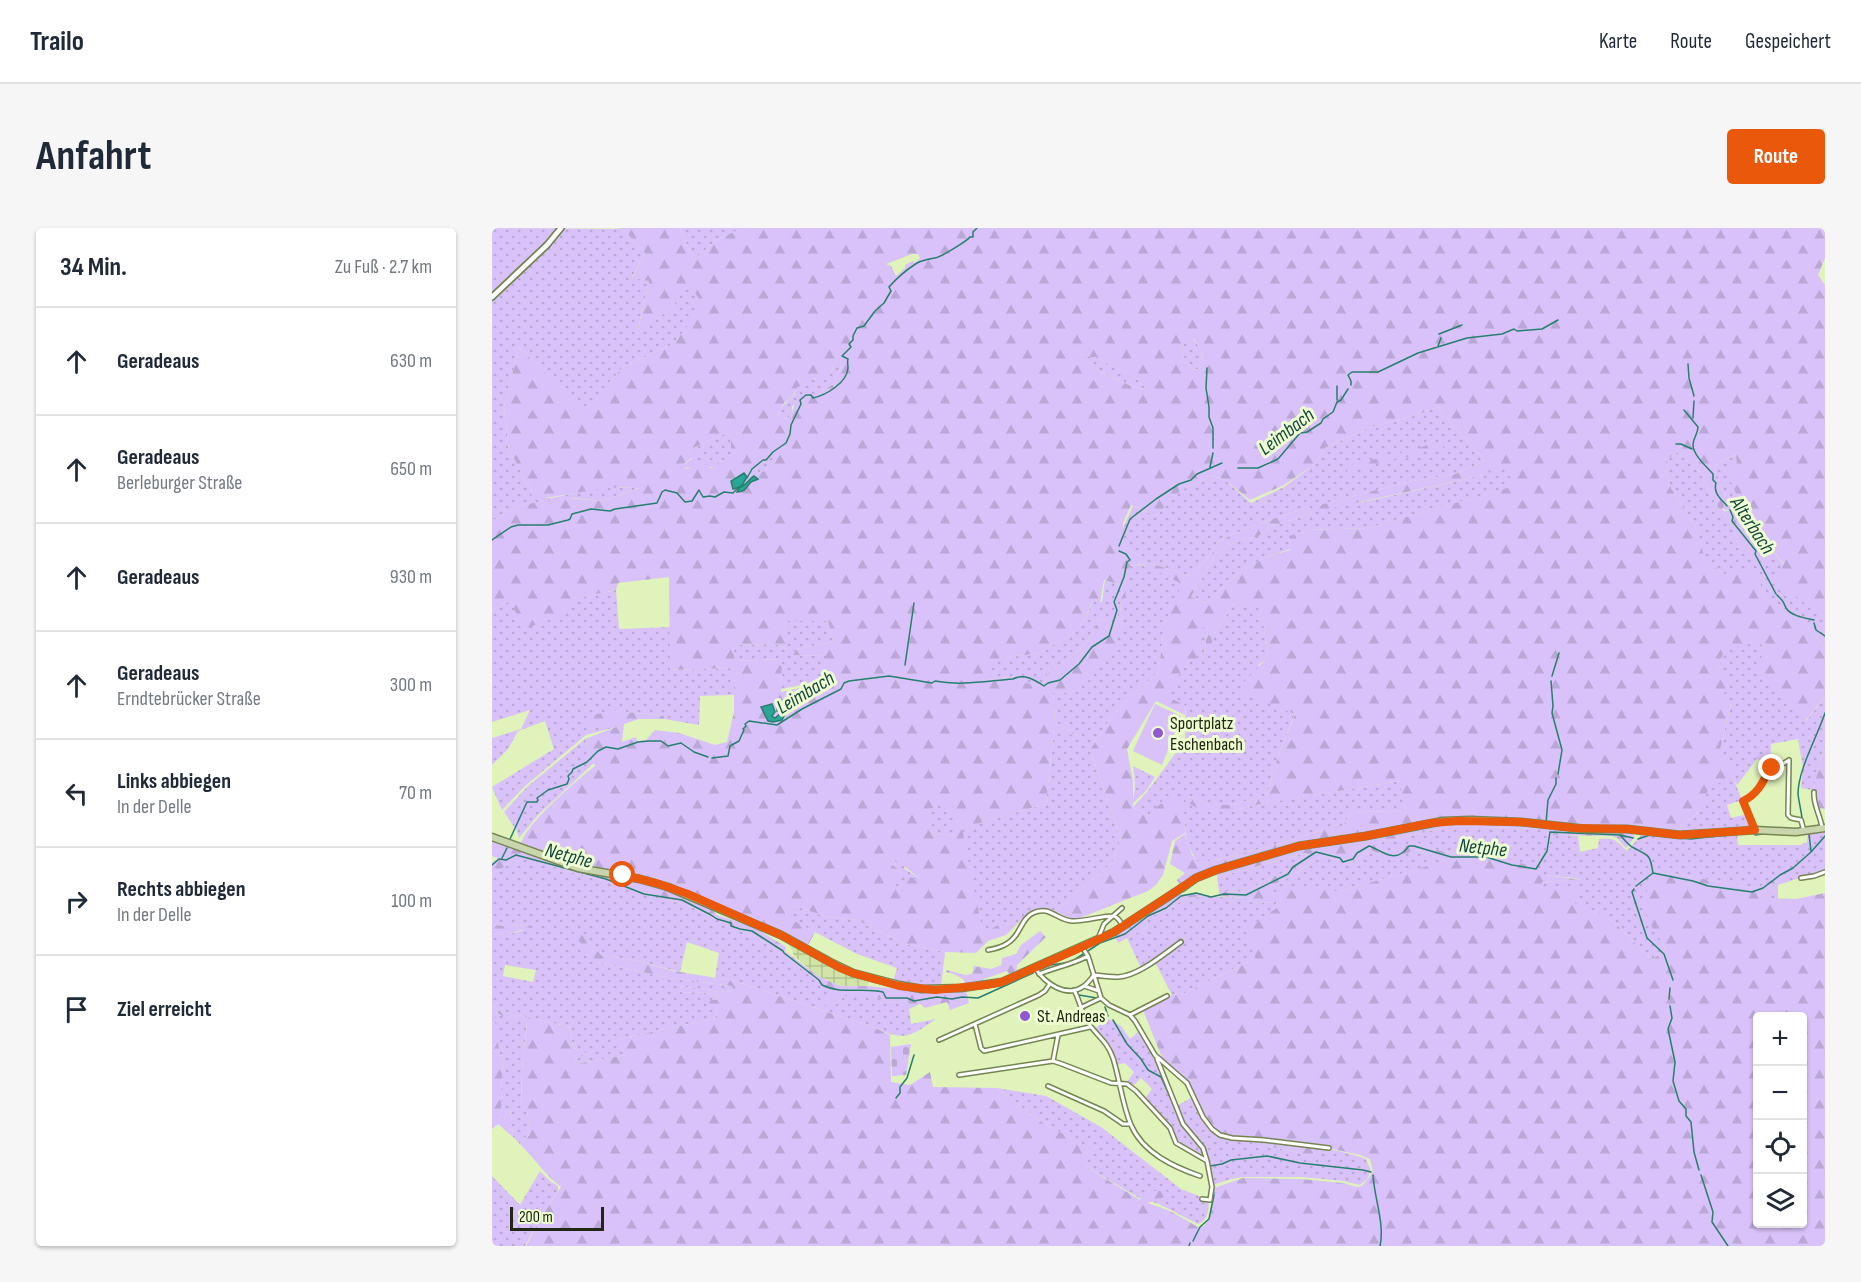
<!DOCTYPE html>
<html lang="de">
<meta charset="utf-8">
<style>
body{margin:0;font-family:"Sofia Sans Condensed",sans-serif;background:#f6f6f7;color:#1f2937}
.controls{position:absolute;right:18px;bottom:18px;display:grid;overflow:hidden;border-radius:6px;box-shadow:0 2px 4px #0004}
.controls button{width:54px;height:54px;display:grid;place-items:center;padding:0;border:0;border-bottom:2px solid #e0e1e3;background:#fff;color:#1f2937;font:30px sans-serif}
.scale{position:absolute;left:18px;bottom:15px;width:94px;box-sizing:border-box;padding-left:6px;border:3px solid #202712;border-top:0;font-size:16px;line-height:21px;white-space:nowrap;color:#202712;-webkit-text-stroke:4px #eefed1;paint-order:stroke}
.stop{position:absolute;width:18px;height:18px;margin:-14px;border:4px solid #ea580c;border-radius:50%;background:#fff}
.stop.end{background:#ea580c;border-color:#fff;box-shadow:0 2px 6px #0008}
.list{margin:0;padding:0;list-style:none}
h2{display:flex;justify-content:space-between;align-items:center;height:78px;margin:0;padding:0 24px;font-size:26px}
h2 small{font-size:20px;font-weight:400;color:#747a83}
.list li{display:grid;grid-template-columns:39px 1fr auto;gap:18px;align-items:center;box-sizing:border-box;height:108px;padding:0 24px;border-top:2px solid #e0e1e3}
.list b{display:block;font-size:22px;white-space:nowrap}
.list p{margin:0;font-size:20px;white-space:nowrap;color:#747a83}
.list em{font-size:20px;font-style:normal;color:#747a83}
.icon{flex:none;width:33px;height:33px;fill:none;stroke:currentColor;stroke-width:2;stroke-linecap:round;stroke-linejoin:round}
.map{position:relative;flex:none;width:1333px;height:1018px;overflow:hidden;border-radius:6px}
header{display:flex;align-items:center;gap:36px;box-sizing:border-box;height:84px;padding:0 30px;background:#fff;border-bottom:2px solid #e0e1e3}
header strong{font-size:28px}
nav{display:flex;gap:33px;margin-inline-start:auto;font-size:21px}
.intro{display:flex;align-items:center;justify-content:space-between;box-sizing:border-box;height:144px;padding:0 36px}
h1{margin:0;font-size:42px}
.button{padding:15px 27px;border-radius:6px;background:#ea580c;color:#fff;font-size:21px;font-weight:700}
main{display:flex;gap:36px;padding:0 36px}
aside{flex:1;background:#fff;border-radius:6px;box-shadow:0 2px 4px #0004}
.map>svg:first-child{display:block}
.industrial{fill:url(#industrial-grid)}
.grass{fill:url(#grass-dots);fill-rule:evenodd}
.forest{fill:url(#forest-firs);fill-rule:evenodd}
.cemetery{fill:url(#cemetery-stones)}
.pitch{fill:#d9c2fa}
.water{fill:#2aa596;stroke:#277f6e;stroke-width:1.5}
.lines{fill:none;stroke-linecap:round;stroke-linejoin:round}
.stream{stroke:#277f6e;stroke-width:1.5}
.minor-casing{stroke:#748551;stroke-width:6}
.tertiary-casing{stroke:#748551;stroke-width:8}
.primary-casing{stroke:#768753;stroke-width:9}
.minor{stroke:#fff;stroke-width:3}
.tertiary{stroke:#fff;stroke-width:4.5}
.primary{stroke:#c9d6ad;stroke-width:6}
.route{stroke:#ea580c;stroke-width:8}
.poi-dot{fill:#9158cf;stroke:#eefed1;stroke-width:2}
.labels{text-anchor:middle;stroke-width:6;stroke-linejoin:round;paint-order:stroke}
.poi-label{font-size:18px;fill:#202712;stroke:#eefed1;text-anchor:start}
.water-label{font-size:20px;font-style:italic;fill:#134640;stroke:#eefed1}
</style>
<header>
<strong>Trailo</strong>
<nav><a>Karte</a><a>Route</a><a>Gespeichert</a></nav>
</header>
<div class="intro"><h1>Anfahrt</h1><a class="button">Route</a></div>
<main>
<aside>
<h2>34 Min.<small>Zu Fuß · 2.7 km</small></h2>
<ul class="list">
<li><svg class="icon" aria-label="ahead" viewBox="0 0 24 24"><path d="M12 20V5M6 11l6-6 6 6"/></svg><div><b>Geradeaus</b></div><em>630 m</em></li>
<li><svg class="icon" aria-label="ahead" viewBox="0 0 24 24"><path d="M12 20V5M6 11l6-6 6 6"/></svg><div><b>Geradeaus</b><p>Berleburger Straße</p></div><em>650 m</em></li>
<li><svg class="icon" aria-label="ahead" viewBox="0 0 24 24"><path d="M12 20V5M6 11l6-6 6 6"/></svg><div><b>Geradeaus</b></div><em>930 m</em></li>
<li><svg class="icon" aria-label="ahead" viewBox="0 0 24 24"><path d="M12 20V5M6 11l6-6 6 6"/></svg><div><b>Geradeaus</b><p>Erndtebrücker Straße</p></div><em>300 m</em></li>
<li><svg class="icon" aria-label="left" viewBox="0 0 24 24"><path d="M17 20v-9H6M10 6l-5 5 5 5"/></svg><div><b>Links abbiegen</b><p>In der Delle</p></div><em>70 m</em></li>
<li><svg class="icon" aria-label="right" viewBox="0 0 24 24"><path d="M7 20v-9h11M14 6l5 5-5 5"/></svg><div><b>Rechts abbiegen</b><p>In der Delle</p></div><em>100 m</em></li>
<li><svg class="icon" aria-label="arrive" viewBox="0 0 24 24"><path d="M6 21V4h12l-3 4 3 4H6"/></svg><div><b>Ziel erreicht</b></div></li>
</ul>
</aside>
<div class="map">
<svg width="1333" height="1018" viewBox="0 0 1333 1018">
<defs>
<pattern id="industrial-grid" width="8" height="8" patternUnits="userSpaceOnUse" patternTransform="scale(1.5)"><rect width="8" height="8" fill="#d0e5a7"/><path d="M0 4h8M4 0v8" fill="none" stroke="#b2c48f"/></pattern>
<pattern id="grass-dots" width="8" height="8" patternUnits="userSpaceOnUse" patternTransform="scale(1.5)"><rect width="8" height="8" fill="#d9c2fa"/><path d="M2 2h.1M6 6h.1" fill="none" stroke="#baa7d5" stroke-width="1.8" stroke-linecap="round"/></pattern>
<pattern id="forest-firs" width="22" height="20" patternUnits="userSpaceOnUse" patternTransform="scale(1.5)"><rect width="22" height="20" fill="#d9c2fa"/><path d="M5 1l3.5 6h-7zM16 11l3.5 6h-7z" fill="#baa7d5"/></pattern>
<pattern id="cemetery-stones" width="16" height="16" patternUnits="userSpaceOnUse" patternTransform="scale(1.5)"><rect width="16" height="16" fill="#d9c2fa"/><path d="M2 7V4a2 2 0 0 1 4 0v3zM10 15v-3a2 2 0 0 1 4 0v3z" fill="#baa7d5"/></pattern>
</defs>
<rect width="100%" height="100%" fill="#dff3ba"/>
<path class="industrial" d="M292,711L377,751L376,758H348L326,748L302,728L300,721Z"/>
<path class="grass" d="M0,0L131,1L153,25L140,49L157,53L146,101L178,82L197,54L208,71L198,96L181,116L131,139L91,185L27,119L12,178L17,224L23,232L34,255L39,260L40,267L38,270H60L106,260L149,259L111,273L82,270L28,277L0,293Z
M188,0H251L226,11L201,32Z
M701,111C710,123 713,125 708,140L703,142C694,137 690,127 690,117Z
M584,123L598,129H603L644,150L653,159L650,161C627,155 598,138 580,124Z
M345,131L350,137L344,149L343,155L326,166L300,178V186L295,191L286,189C287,180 293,176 300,169C305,164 301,167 305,161C311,151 327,150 337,149Z
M945,179L993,233L963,246L910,255L825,278L871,274L975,251L1016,238L1023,258L876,300L816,302L797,309L798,321L774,329L747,344L714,375L699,369L725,325L745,313L765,309L781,298L819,286L817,279L760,298L725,314L721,324L699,348L654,334L651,335L650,337L660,340L691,356L672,397L667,443L620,488L598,522L629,610L620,635L563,683C542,676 535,686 521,700L512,694L491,706L469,600L554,576L562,500L592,511L563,494L561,465L580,464L599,450L630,399L633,354L637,338L649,337L645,326L631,318V300L641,278L664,288L689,262L721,248L732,251L759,275L792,259L823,236L833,220L876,200L925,187Z
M235,205L239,208L240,226L233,232L225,235L223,239L191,240V236L200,231L201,220Z
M277,221H279L286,226C285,236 276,245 265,244L261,236L275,227Z
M1186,224L1208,244L1224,276L1240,297L1247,318L1271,334L1276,328L1246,297L1239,283L1230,281L1235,273L1222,239L1231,232L1245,227L1254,290L1292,337L1324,384L1333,392V420L1309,390L1271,369L1270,360L1232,346L1211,329L1205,301L1179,260L1174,245L1176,231Z
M613,352L630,357L628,385L624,395L607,391L600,406L594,415L582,427L557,443L550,458L527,454L526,448L493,452L488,433L548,425L581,405L592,393L601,373L610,374Z
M124,362L127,401L179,399L178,442L243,440L242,467L208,468L207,497L172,491L171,488L134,484V480L123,496L124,499L94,507L33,558L10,582L0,559L62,521L53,493L26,503L16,521L0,537V510L29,501L38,482L0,494V382L18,373L81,371Z
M743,375L769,380L776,426L773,432L766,437L803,485L786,529L775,567L741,577H718L697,568L694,574L742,582L772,575L908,553L914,584L860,583L850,599L844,597C799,613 754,626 707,635C691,615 692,594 692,570C679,574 663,575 657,588L641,579L655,564L693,512L694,478L672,467L697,433L704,430L708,400L716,398L712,426L715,427L723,403Z
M292,393H336L341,414L305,421L300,427L335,428L329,453L289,461L290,431L243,433L241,417L283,416L295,421Z
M1259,415L1275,417L1271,427L1314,493L1333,469V516L1321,562L1309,560L1311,540L1306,511L1279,516L1278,537L1265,531L1245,557L1242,552L1250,572L1235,577L1239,590L1256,586L1261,600L1182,605L1208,583L1227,526L1239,476L1231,473L1225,443L1232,423L1243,417Z
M93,511L102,535L47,586L27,610L25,603L12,584L35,559Z
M641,538L663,549L654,563L640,576C644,563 643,551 641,538Z
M462,569C463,582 467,595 465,608L446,606L432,601L439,587L432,581L448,572Z
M959,598L1049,601V607L1059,606L1086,608L1088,624L1106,620L1107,611C1122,609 1124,612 1135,623L1151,605H1245L1246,617H1308L1315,614L1316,605L1333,603V642L1286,657V671L1269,670L1292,647L1265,660L1164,643L1170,715L1174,722L1160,732L1121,693L1048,660L1049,654L1091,651L1052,647L985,624C962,630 941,621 920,613C909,621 904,625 890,622L887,615Z
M922,621L954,633L845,664L774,666L775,659L796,650L830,628L858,635L879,622L892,628Z
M814,625L815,627L793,644L771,653L755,664L727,663L725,649Z
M394,627L411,637L413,641L431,653L409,667L402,659L410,644L394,632Z
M24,632H43L90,648L115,653L199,679L250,702L275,716L340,763L329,777H341L353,768H382L398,775L416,773L419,796L444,791C419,808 413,814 383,800L243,753L223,750L227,725L195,714L188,744L147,733L109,727L89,705L105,734L177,750L240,758L241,762L228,764L188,758L190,765L205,764L227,767L226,772H214L227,780L225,790L127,811L135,827L84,836L83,831L96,826L81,820L78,799L8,783L0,777V706C12,707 29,706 38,697L16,698L0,697V646ZM13,737L44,742L41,754L11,748Z
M710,668L757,670L760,675L784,674L785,680L763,730L693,765L680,767L662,732L649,740L635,710L656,699L654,691L680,679L694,670Z
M303,678L332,688L365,692L413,716L453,724L449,759L401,754L405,740L365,726L290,687Z
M3,784L10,788L35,794L30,840L29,883L35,881L38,907L32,910L28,916L21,909L18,880L15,882L12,892H10L9,866L11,828L8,827C5,813 2,798 3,784Z
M615,790L629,798L638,811L648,802L662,828L690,896L710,920L714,931L684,914L679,899L653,870L660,861L649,850L641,858L635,854L642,844L633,835L624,837L612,810L603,801Z
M505,860L554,868L609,899L689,961L717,972C716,982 717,992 706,996L667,976L657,973L681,965L649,971L593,938L600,922L551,895Z
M703,868L716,894L735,910L771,913V917L820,928L824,921C842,921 857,925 874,931L879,943L875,951L868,957L851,953L810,949H752L739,951L721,957L714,923L691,894L684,878Z
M48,943L59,954L66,958V963L47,992L33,1018H0V948L28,977Z"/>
<path class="forest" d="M61,0H66C50,20 21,52 0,65V61L5,55L4,50L45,19Z
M122,0H188L201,32L226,11L251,0H1333V30L1326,47L1333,57V392L1284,352L1292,336L1254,290L1235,244L1245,235L1244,227L1231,232L1222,239L1235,273L1230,281L1232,283H1239L1246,297L1276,329L1271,334L1255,327L1247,318L1240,297L1224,276L1208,244L1186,224L1176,231L1174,245L1179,260L1205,301L1212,329L1232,346L1255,342L1265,345L1270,360L1271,369L1309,390L1333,420V469L1313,493L1264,440L1275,417C1259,415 1247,416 1232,423L1225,443L1236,446L1231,473L1239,475L1227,526L1248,542L1216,562L1208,583L1182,605L1146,599L959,594L1139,604L1143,609L1134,620L1125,610L1120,608C1096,608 1072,606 1049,607V601L959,598L887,615L890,622C904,625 909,621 920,613C941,620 962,631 985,624L1051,641L1052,647L1083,651L1097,646L1091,651L1050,654L1049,660L1085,661L1083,675L1121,693L1160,732L1174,721C1165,705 1147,686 1154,665C1157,658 1161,650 1164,643L1265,660L1294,645L1269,670L1304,671L1333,665V1018H34L47,992L69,959C53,947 42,930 28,916L32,910L38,907L35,882L29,884L30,840L35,795L10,788L4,784L3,793L7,822L8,827L11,828L9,866L10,892H12L15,882L18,880L21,909L6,896L0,901V777L8,783L78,799L81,820L96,826L83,831L84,836L134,827L127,811L225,790L226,780L218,781L213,772H226L227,767L205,764L190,765L188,758L228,764L241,762L240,758L177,750L105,734L82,707L81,703L83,702L89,705L109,727L147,733L182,743L243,753L383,800L398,807L399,854L418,857L438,844L441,859L505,860L551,895L601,922L593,938L648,972C657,960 669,962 682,965L656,975L678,983L706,999L712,998L718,990L722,960L751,950L809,951L851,955L865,959L870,958L881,944L878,931L868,927L826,918L820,928L771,917L772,911L735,910L716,894L696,855L671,832L651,782L680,767L693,765L763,730L753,701L785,680L784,674L760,675L757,670L727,668V663L755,664L771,653L793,644L815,627L814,625L725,649V639L703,648L688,657L685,652L693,645L678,636L683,613L693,606L700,627L707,635C754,626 799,613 844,597L850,599L860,583L914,584L907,553L773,575L742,582L707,581L693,573L697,568L718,577H741L775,567L786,529L803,486L752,466L750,456L773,432L776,426L769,381L743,375L723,403L716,427H712L716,398L709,400L704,431L697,433L673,467L694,478L693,487L664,473L635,521L641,553V579L657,588L660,582L680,568L692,570L693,605L680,613L671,647L664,657L656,663L583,692L578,691L563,683L620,635L629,610L598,522L620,488L667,443L672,397L690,356L650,336L638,338C632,359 634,378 630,398C626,417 598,459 580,464C574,466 566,464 561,465L563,494L597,514L562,500L554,576L470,600L491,705L512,694L521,700L514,707L496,713L484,725L453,724L413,716L365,692L332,688L303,678L291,687L323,704L315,719L283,703L188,661L126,643L69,632L29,617C31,598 86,551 103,538L93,511L124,499L123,496L96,501V488L134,480V484L172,488V491H147L132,496L130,514L144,509L145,513L154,512L163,502L187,505L223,517L235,514L242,484V440L178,442L177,349L126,355L124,362L81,371L75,385L32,401L18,373L0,382V293L28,277L74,270L111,273L147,260C110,256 74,270 37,271L40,267L39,260L34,255L23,232L17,224L12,178L27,119L91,184L131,139L181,116L197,96L207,71L197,55L178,82L146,102L157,53L140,50L153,25L131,1ZM420,26H426L428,30L423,35L421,33L413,37V40L404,48L399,38L394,36ZM702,111C710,124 713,125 708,140L703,142C694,137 690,127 690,117ZM584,123L598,129H603L644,150L653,159L650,161C627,155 599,139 581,124ZM345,131L350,138L344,149L343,155L326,166C312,164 301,172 300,186L295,191L286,189V186L292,175L300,169L306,159L323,150L327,154L337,149ZM945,179L993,233L963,246L910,255L824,278L826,283L975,251L1015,239L1022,258L876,300L816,302L797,308L798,322L774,329L747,344L714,375L699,369L725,325L745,313L765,309L781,298L819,286L817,279L760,298L725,314L721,324L699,348L654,334L650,335L645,326L631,318V295L639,277L664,288L689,262L721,248L732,251L758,272L792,257L823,236L833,220L876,200L925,187ZM235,205L239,208V226L233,232L225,235L223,239L218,240L211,234H202L197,241L191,240V236L203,228L201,220ZM277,221H279V224L283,227L286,226C284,237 275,245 265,244L261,236L265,234L271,237L276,233L275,227ZM612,352L630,357L628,385L624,395L607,391L600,406L594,415L582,427L557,443L550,458L528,454L527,448L494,452L502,436L491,433L548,425L581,405L592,393L600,374H608ZM292,393H336L341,414L305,421L299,427L334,428L329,456L289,464L290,431L243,433L241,417L283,416L296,421ZM462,569L463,585L466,595L463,594L464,608L446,606L433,601L439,587L433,581L443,580L448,573L454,579L460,581V570ZM922,621L953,633L845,664L833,657L774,665L776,659L796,650L830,628L858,635L879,622L892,628L906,632ZM394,627C407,635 418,642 429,652L417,649L409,666L403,659L410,644L394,632ZM1266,788H1310V996H1266Z
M949,213L952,216L951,220L946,219L916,229H909L864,242L859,246H854L858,237L909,225Z
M1333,516V581L1326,580L1321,562Z
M0,612L56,631L143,652L191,666L214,676L225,687L262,699L294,719L293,723L326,748L348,758H376L441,765L474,763L477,775L458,782L455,774L433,780L428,776L417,781L416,773L398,775L382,768H353L341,777L328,778L339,763L275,716L250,702L199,679L115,653L90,648L43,632H24L0,646V635L6,630L0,628Z
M710,665V668L694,670L680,679L654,691L656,699L626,715L622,706L684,667Z
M0,697L16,698L38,697L39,699L16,706H0Z
M548,703L554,709L525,737L524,746L518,747L515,743L492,751L491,755L472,757V752L462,746L454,744L455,742L473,747L480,746L482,738L499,741L509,737L510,730L524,726L529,717Z"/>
<path class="cemetery" d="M419,816L414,847L400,848L399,819Z"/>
<path class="pitch" d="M663,476L689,488L670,537L641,523Z"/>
<path class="water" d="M252,245L255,249L249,259C254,257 257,251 262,248L266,251C264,252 261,253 259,254C254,259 254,264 245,264L248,259L241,261L239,253Z
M295,475V480L292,484H294L290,492L281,494L276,493L269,479L280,476L283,484L280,488L283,490L290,484L285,483L286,476Z"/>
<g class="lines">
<path class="stream" d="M947,106L970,97
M946,118L949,110
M1196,136L1197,150L1202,168
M715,140L714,160L717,179V189L721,200V220
M859,157V153L856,147L860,144H886L926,125L975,110L1010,106L1022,101L1025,103L1050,101L1066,92
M845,158V172
M1192,182L1206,199C1206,206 1201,210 1201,217C1201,227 1215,239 1221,246V252L1224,255C1221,265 1229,271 1235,278
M1201,190L1202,173
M1184,216H1189L1200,221
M718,239L721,225
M746,240H766L786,231L808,205L815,204L829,195L831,191L841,184L845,174L849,172L856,161
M255,250L260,241L271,232H274L281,224L294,215L298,206L299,197L309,176L308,172L314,167H319L321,170C334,167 355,155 356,140C356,137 355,134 356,131L350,128L359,119L357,116L361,112V108L365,100L372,98L383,83L392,75L399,63L397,59C404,51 414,42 425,35C431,32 437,31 443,30C449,29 475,13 478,9H481V4L485,0
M1238,282L1241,289L1240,293L1264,323L1263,326L1284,366
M0,312L19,299L26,297H56L76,292L78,291L80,286L99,281L118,283L123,281L165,275L170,264L173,262L185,265L193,274L200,273L207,262L211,269L218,268L223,269L232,264L241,265L248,258
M627,318L638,291L664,271L687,256L699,252L705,246L730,235
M1285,367C1291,373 1291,373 1294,380C1299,388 1313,390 1322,392
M1322,395L1324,402L1333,408
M413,437L422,375
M1060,448L1067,425
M1059,453L1061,478L1060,485L1070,522L1066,546
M220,530L236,528L238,518L247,513L252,502L251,501L254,498L253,496L257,493L285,497L310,481L349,461L352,455L357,453L397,448L440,455L443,453C468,458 494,453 521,451C532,445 543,452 552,458L556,455L568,452L587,436L600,419L617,408L625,382L622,374L632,349L635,334L638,332L634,326L627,323
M1310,590C1309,582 1307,574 1306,566C1306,542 1325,509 1333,485
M1054,595L1056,572L1064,556V550
M1317,606L1319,623
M1128,607L1141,610
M1263,607L1271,606
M18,611L35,574H45L46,572L45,570L56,562L75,556L77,551L76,548L80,544L81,541L95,534L106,523L114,519L126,521L146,514L157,513H169L176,518L189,515L202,524L216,529
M1146,611L1158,607L1199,611L1243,606
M10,630L15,620
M0,637L7,631L14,632L24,627L114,651L152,666L190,672L219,687L225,691L239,695V698L248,701L260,703L291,723L292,725L327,752L330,757C350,767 370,759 391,764L394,770H415L422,773L445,769L460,771L470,769L486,770L541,745
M1144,658L1161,645
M1142,661L1140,664L1155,710L1172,726L1181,752
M549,741L559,737L579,734L608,715L633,706L656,688L674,680L689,668L704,665L719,669L732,666L754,667L796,646L801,639L824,624L848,630L851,634L861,631L865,625L877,618C887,621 899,633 910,625C913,623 915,620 917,618H922L959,629H994L1020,637L1044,641L1055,623L1058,604L1128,607C1133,612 1136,617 1142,620C1157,628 1158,626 1161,645L1201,653L1216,658L1260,664L1271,660L1288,647L1301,640L1319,624L1333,608
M587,767L605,770
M1177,771L1178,760
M1178,778L1180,790L1176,801L1183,834L1181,853L1187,873L1194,881V888L1199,894L1202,924L1207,942
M613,779L616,788
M621,792L635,816L649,831L656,842L669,849L685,884
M404,870L408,865V859L415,850L422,827
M718,938L730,936L739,932L775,928L808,935L871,942L879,944
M881,947C882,969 893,996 888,1018
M1209,947L1221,984L1220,994L1236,1018
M701,1013L708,999L717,991L722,967L721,961
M697,1018L698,1015"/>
<g class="minor-casing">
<path id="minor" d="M1297,532L1296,587L1299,590L1309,592L1312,603
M1322,564C1321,577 1328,586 1330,599
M1263,602L1251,573C1266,566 1271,554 1277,540L1289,537L1297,532
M1309,650L1322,648L1333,644
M606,711L612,696L630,680
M590,719L596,728L609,770L617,777L638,787L643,793L663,827L695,855L711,889L720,901L728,907L740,910L772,912L837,920
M496,722C507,720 517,717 524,707C529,700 532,689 541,685C557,677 565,692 580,693C590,694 614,687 622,688C627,690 629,695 631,698
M543,740C553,755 574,771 592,758C596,755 599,751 602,747
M547,746C564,739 579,737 596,728
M602,747C610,748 619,749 626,749C647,748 673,725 689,714
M592,758L607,763
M582,762C588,773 590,787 597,796C606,809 615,813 621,830C628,852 630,876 639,897C651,925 682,939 708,948
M590,779L609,770
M638,787L675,768
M483,796L489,820L492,823L598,799
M447,812L547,767L553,763L557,757
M665,831L691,896L711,920L715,933L720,959L718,972L710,971
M561,833L566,807
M467,847L561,833L570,836L619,855L635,856L644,863L678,900L684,915L715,933
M556,858L612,883L631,896H638"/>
</g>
<g class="tertiary-casing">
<path id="tertiary" d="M0,69L55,17L69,0"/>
</g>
<g class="primary-casing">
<path id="primary" d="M0,609L86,640L148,651L176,659L289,707L338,734L361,745L407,757L430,761L469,760L510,754L622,704L691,659
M690,660L704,650L724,642L807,618L874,608L951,593L978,592L1029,594L1094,601H1135L1188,607L1263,602L1304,604L1333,600"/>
</g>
<use href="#minor" class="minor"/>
<use href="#tertiary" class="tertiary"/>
<use href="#primary" class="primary"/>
</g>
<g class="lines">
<path class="route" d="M131,647L164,655L196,666L289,707L348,740L361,745L407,758L443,762L494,757L510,754L590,719L622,704L704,650L724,642L807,618L874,608L939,595L966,593L1029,594L1082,600L1135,601L1188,607L1263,602L1251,573C1266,566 1271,554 1278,540H1280"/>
</g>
<g class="poi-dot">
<circle cx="666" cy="505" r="6"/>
<circle cx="533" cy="788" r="6"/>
</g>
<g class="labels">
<g class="poi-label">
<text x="678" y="501">Sportplatz<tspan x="678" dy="21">Eschenbach</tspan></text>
<text x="545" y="794">St. Andreas</text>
</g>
<g class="water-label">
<text transform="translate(794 203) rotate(-37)" y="7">Leimbach</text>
<text transform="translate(1261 297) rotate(57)" y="7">Alterbach</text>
<text transform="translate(313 464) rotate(-31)" y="7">Leimbach</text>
<text transform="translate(991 619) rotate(6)" y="7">Netphe</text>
<text transform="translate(77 627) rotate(15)" y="7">Netphe</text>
</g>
</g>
</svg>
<div class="controls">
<button>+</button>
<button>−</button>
<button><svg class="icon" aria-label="locate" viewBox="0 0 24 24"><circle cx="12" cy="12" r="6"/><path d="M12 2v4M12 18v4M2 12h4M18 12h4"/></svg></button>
<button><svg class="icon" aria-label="layers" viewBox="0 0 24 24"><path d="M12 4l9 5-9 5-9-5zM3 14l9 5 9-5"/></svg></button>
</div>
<div class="scale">200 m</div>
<div class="stop" style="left:131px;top:647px"></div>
<div class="stop end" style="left:1280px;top:540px"></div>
</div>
</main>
